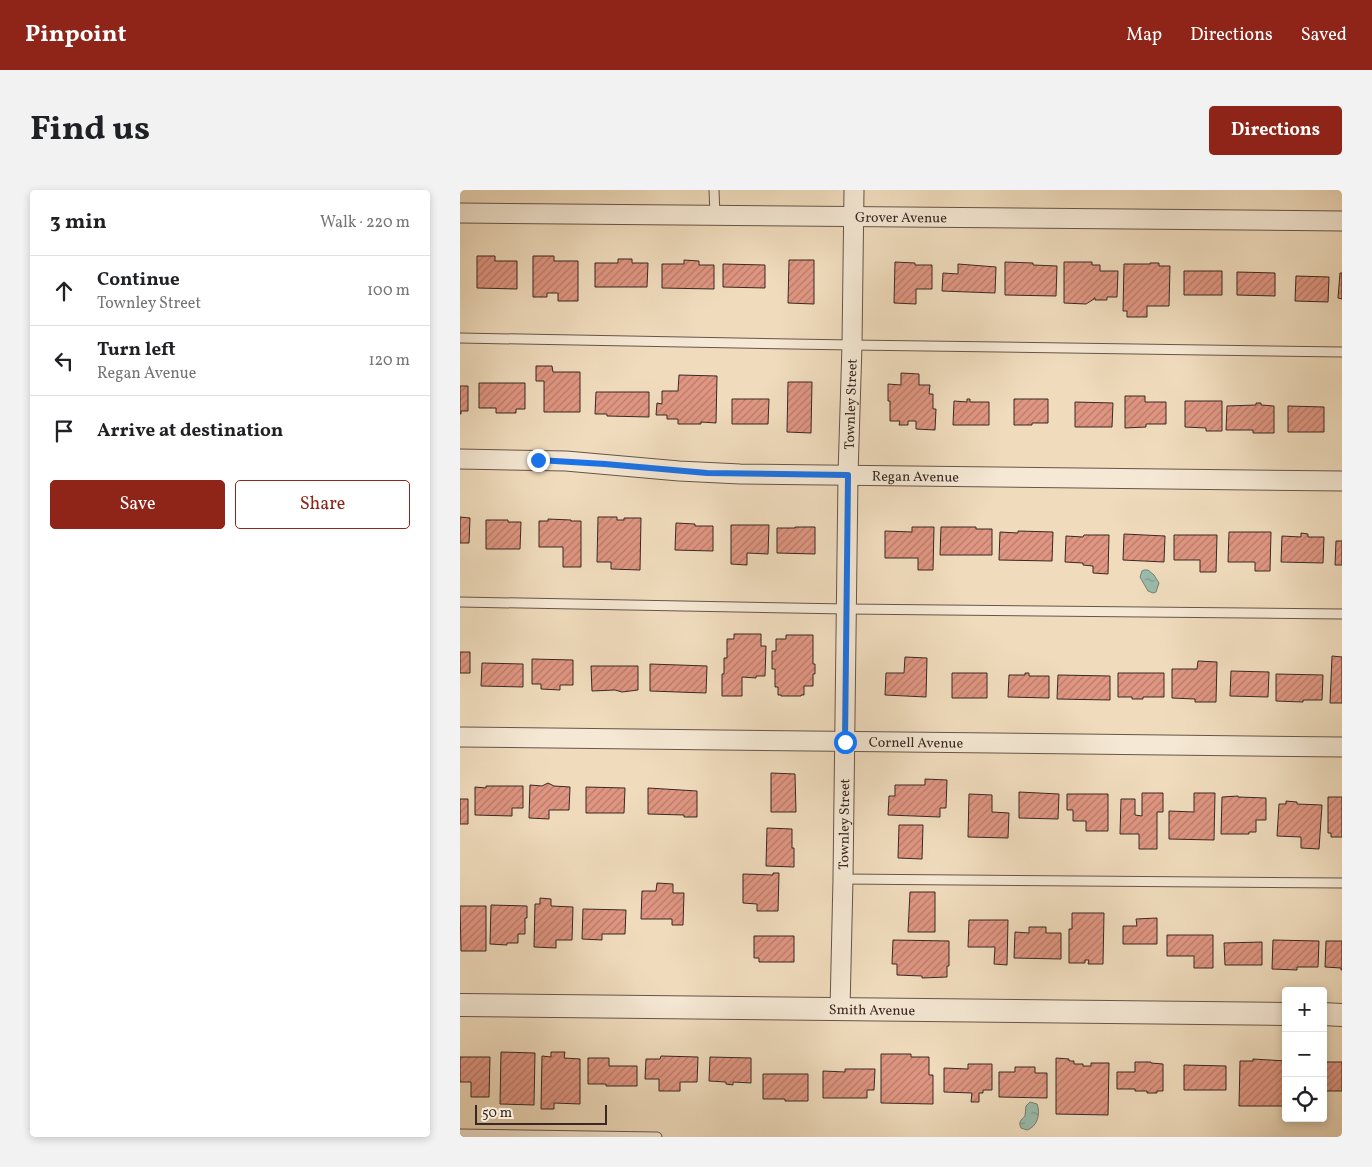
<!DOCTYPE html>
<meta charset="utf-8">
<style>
body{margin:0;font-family:Vollkorn,serif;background:#f2f2f2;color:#202124}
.controls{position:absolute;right:15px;bottom:15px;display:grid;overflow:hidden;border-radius:5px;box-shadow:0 2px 8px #0003}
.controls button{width:45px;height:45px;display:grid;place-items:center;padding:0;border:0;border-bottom:1px solid #e0e0e0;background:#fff;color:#202124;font:25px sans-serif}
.scale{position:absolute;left:15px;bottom:12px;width:132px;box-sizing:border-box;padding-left:5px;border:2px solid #392823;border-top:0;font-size:14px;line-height:18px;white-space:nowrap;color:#392823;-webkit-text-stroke:4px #f5e8d4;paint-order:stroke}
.stop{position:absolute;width:15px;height:15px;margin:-11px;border:4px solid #1a73e8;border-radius:50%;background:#fff}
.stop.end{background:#1a73e8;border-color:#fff;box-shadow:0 1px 5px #0008}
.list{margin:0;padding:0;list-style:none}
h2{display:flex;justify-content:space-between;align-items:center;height:65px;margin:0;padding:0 20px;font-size:21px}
h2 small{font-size:16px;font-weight:400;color:#757577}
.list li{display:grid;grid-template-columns:32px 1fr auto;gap:15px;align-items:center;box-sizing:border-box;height:70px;padding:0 20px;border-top:1px solid #e0e0e0}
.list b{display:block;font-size:19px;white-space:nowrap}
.list p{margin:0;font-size:16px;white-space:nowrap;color:#757577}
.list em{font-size:16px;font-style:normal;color:#757577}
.actions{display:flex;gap:10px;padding:15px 20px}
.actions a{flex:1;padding:11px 0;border:1px solid #8f2418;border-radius:5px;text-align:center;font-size:18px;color:#8f2418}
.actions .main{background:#8f2418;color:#fff}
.icon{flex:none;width:28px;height:28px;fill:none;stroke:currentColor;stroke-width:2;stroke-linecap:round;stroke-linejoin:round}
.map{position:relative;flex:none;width:882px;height:947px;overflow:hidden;border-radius:5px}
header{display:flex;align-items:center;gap:30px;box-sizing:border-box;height:70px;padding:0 25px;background:#8f2418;color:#fff}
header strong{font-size:24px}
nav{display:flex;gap:28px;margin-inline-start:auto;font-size:18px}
.intro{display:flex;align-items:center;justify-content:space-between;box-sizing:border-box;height:120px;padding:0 30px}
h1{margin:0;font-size:35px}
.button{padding:12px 22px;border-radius:5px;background:#8f2418;color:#fff;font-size:18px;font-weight:700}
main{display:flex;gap:30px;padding:0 30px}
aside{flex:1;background:#fff;border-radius:5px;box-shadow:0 2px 8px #0003}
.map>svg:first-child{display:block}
.water{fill:url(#water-ripples);stroke:#748175}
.building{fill:url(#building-hatch);stroke:#392823}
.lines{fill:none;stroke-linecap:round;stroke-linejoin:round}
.service-casing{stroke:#67554a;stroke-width:11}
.minor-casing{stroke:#67554a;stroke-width:21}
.tertiary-casing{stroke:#67554a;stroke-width:24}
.service{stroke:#f5e8d4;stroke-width:9}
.minor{stroke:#f5e8d4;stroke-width:19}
.tertiary{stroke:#f5e8d4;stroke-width:22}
.route{stroke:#1a73e8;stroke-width:6}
.labels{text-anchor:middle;stroke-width:4.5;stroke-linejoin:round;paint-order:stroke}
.street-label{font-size:14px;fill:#392823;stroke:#f5e8d4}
</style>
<header>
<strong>Pinpoint</strong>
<nav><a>Map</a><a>Directions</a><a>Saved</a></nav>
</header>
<div class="intro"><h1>Find us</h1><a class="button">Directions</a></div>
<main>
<aside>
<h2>3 min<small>Walk · 220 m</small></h2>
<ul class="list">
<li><svg class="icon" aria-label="ahead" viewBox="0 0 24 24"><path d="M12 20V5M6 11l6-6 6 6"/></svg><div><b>Continue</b><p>Townley Street</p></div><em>100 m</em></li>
<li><svg class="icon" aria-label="left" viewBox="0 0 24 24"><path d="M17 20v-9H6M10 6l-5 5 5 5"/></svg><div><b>Turn left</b><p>Regan Avenue</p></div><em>120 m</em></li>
<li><svg class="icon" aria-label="arrive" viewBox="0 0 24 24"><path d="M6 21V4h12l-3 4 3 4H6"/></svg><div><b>Arrive at destination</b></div></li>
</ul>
<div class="actions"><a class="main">Save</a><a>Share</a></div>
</aside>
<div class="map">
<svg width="882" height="947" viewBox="0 0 882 947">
<defs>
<pattern id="water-ripples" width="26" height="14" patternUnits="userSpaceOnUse" patternTransform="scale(1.25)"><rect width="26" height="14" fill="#9bbcac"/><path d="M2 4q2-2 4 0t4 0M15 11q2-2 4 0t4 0" fill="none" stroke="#7f998c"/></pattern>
<pattern id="building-hatch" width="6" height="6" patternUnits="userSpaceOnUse" patternTransform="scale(1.25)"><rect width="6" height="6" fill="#e09682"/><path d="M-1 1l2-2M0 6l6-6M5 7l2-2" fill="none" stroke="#b77a6a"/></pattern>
</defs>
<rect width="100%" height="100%" fill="#f0dcbd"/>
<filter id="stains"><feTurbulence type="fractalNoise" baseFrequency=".004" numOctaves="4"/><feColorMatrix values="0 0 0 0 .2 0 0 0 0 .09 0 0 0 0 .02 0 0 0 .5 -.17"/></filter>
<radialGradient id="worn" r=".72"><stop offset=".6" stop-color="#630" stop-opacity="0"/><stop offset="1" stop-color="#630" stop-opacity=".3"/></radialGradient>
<path class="water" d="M684,380H688L694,385L699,393L696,402L693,403L688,401L680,387L682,381Z
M570,912L577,914C581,924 577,937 567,940L561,938C558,932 561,930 565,926L566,916Z"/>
<path class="building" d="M17,66H35V71H57V99L17,98Z
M73,66H94V71H118V111H98V103H87V107H73Z
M158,69H172V73H188L187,97H135V73H158Z
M224,70L239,71V75H254V99L202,98V74H224Z
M329,70H354V114L328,113Z
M435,72L455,73V75H472V99H456V114L434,113Z
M545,72L573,73V75L597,76L596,106L545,105Z
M604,72H632V75H640V81H658L657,107H647V110H635V108H634V109L626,114L604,113Z
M690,73H699V76H710L709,116H687V127H667V121H663L664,74H690Z
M263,74L305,75V98L263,97Z
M498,74L536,77L535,103L482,101L483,83L498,84Z
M724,81H762V105H724Z
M777,82L815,83V106L777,105Z
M880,83H882V109L878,108Z
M836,86L869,87L868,112L835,111Z
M76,176H92L93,182H120V222H84V191H76Z
M441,183L459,184V195H470L469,204H473V219H476L475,240L456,239V231H448V235H439L440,231H430V211H428V194L441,195Z
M219,185L257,186L256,233L241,232V234H218V229H207V225H196L197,213L202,214V201H218Z
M328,192H352L351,243L327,242Z
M19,193H65V219H56V223H36V218H19Z
M0,196H8V221H1V224H0Z
M136,202H189V227L147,226V224H135Z
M665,206H685V212H706V234H686V237L665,238Z
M272,209H309L308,234H272Z
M507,209H510V212H529V235H493L494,211L507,212Z
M554,209H588V233H572V235H554Z
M725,211H762V241H746V238L725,237Z
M615,212L653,213L652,237H615Z
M796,213H801V215L814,216V243H793V240H766L767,216L796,215Z
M828,216L864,217V242H828Z
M0,327L10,328L9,353H0Z
M138,327H157V330H164V328H181L180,380L151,379V372H137Z
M88,329L111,330V331H121V377H103V357H79V331H88Z
M26,330H48V332H61L60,359H26Z
M216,333L235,334V336H253V361L215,360Z
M271,335H309L308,364L287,363V375L271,374Z
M335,337H355V364L317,363V338H335Z
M452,337H474L473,380H458V368H425V341L452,342Z
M481,337H516V339H532V365H480Z
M558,341L593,342L592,371L539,370L540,342L558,343Z
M769,342H811L810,381H795V372H768Z
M841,343L848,344V347H864L863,373L821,372L822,346L841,347Z
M664,344L705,346L704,372L663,370Z
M624,345H649L648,384L633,383V376L623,375V373L605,372L606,346L623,347Z
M714,345H757L756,382H740V370H714Z
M876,351H882V375H875Z
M274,444H301V456H306L305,486H296V488L282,487V506H262V484H264V468H267V449H274Z
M326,445H353V474H355V484H353V496H344V505H341V506H321V505H318V497H315V479H312V461H316V449H326Z
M0,462H10V483H0Z
M872,466L882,467V513H870Z
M445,467L467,468L466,507L425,505L426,483H444Z
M72,469L113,470V495H100V500L81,499V494H72Z
M738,471L757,472L756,512H735V509L712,508V479H737Z
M22,473L63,474V497L21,496Z
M190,474L247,476L246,503L190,501Z
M131,476H178V500L162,502L155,500L132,501Z
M771,481L809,482L808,507L770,506Z
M492,483H527V508H492Z
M565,483H569V486H589V508L548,507L549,485H565Z
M658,483H704V507H683V509H672V507H658Z
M816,484L863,485L862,510H843V512L816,511Z
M598,485L650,486V510L597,509Z
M311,583L335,584L336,622H311Z
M465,589L487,590L486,618H480V627L428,625L429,606H435V595H465Z
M88,593L94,596L110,597L109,620H89V629L69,628L70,595L82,596Z
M26,596H63V618H52V626L15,625V597L26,598Z
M126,597L165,598L164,623H126Z
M188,598L237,601V627H224V625L188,624Z
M559,602L599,604L598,629L559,628Z
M682,603H703V622H697V659H679V644H660L661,609H675V625L682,626Z
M734,603H755L754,650L709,649V621L734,622Z
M509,604L532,605V622L549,623L548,648L508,647Z
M607,604H648V641H626V631H613V620H607Z
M778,606V607L806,608V630H796V642H789V644H761L762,607Z
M868,607H882V647H871V643H868Z
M0,609H8V634H0Z
M826,611L837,612V614L862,615L859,659L841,658V647L817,646L819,614H826Z
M439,635H463L462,669L438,668Z
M307,638L332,639V658H334V677L306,676Z
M313,683H319L318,721H297V714L283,713V684L313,685Z
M197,693L213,694V703H224L223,735H212V729H181L182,701H196Z
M450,702H475V742H448Z
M80,708L91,709V716L113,717L112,750H96V758L74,757L75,714H80Z
M31,715L67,716V728H65V744H58V753H47V755L30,754Z
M0,716H26V761H1Z
M123,719L166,720L165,744H142V750L122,749Z
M612,723H644L643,774H628L629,770H625V773H609V739H612Z
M697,728V754H663V736H677L676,729Z
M509,730H548L547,775L534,774L535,757H508Z
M569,737H586V743H601V769L554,768L555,742L569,743Z
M707,745H753V778H734V766H707Z
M294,746H334V772H299V768H294Z
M433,750L489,751V776H487V787L462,788V786L437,785V774H432Z
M813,750L859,751L858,777H837V780L812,779Z
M866,751H882V780H881V778L865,777Z
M802,752V775H765L764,753Z
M41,862L75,863L74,915L40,914Z
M91,862H105L104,868L120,869V914L94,913V919H81L82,866L91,867Z
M421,864H451V867H469V885H473V914L421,913Z
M201,866L238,867L237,892H220V901H199V889H185L186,869H200Z
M0,867H30L29,907H11V892H0Z
M250,867L291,868V893L273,892V895L266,894V892L249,891Z
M128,868H149V876H177V896H146V894H128Z
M596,868L609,869V871H614V874H623V876H631V873H649L648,925L596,924Z
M793,869L826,871V916H779L780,871H793Z
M675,872H691V873L703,874V901H697V903H687V901H675V899H657V882H675Z
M863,872H882V901H863Z
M508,874H532V900H523V903H519V912H511L512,903L484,902V878L508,879Z
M724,875L766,876V900H724Z
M555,877H575V883H587V908L539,907V882H555Z
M385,879H415L414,900H407V908H363V881L385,882Z
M303,884H348V911H325V909H303Z"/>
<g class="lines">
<g class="service-casing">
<path id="service" d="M254,0L255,25
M0,148L392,155L882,162
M0,412L387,419L882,424
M383,689L882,693
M0,944L197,947"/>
</g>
<g class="minor-casing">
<g id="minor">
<path id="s1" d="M0,23L882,31"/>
<path id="s2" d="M0,269L106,271L219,281L280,284L882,291"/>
<path id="s3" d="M0,547L882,557"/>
<path id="s4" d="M380,819L383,689L388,285L392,155L394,0"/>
</g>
</g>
<g class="tertiary-casing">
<g id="tertiary">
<path id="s5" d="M0,815L826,824"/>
<path d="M863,824L882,825"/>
</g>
</g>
<use href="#service" class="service"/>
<use href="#minor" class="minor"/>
<use href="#tertiary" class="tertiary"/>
</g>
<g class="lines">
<path class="route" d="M78,270L145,274L247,283L388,285L385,552"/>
</g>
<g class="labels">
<g class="street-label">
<text dy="5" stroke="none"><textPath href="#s1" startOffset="441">Grover Avenue</textPath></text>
<text dy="5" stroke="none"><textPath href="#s4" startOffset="605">Townley Street</textPath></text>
<text dy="5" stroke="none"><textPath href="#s2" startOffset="456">Regan Avenue</textPath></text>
<text dy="5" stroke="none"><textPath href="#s3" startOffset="456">Cornell Avenue</textPath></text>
<text dy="5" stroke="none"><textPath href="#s4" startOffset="185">Townley Street</textPath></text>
<text dy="5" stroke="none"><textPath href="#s5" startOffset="412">Smith Avenue</textPath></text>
</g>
</g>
<rect width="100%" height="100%" filter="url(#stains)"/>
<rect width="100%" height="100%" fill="url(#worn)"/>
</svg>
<div class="controls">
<button>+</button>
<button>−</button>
<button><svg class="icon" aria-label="locate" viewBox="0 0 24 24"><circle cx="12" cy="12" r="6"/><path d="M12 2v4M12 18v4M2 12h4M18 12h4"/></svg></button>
</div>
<div class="scale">50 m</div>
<div class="stop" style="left:385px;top:552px"></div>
<div class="stop end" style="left:78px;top:270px"></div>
</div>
</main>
